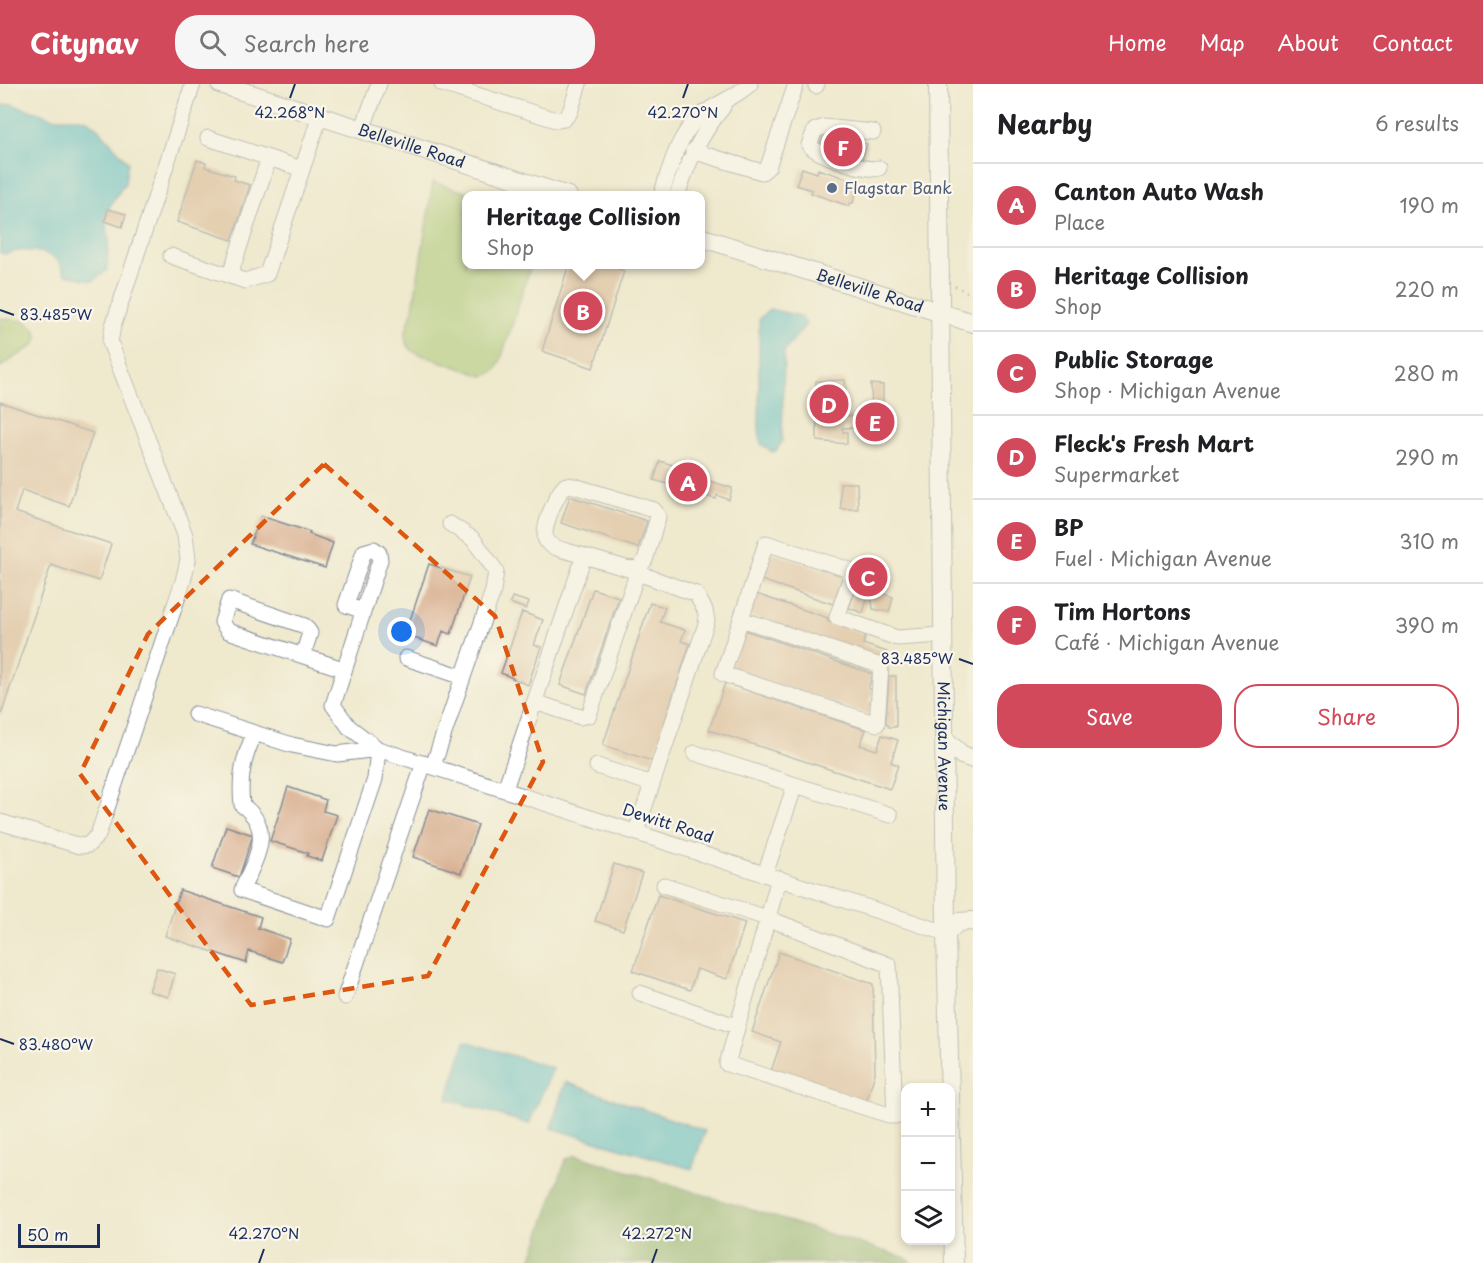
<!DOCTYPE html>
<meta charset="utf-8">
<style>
body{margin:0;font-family:"Playpen Sans",sans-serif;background:#f6f6f6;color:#202124}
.controls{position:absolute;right:18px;bottom:18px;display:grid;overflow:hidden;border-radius:12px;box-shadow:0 3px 9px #0003}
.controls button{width:54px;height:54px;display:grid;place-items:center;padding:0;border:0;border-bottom:2px solid #e0e0e0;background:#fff;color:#202124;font:30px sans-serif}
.scale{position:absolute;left:18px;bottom:15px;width:82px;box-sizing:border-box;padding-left:6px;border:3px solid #1b2f5e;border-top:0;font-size:16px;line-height:21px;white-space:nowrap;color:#1b2f5e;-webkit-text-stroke:4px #fbf7ec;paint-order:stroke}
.you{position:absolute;left:402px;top:548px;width:21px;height:21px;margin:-15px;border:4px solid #fff;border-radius:50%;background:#1a73e8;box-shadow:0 0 0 9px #1a73e833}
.badge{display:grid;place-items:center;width:39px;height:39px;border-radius:50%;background:#d1495b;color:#fff;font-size:20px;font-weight:700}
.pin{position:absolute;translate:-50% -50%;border:3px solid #fff;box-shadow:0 2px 6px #0006}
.popup{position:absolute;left:462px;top:107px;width:243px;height:78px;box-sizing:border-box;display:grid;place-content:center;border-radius:12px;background:#fff;filter:drop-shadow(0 2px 4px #0005);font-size:20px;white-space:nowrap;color:#757577}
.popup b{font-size:22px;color:#202124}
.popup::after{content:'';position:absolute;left:50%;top:100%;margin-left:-12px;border:12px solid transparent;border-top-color:#fff}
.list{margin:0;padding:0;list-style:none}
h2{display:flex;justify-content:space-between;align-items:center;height:78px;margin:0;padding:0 24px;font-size:26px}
h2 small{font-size:20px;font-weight:400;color:#757577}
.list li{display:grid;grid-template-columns:39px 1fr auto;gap:18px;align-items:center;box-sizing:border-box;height:84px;padding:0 24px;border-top:2px solid #e0e0e0}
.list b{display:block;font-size:22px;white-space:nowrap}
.list p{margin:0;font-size:20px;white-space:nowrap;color:#757577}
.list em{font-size:20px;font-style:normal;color:#757577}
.actions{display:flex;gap:12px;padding:18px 24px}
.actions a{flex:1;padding:14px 0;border:2px solid #d1495b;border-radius:24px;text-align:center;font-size:21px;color:#d1495b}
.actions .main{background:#d1495b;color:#fff}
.icon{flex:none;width:33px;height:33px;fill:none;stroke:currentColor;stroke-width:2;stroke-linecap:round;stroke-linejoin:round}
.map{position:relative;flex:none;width:973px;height:1179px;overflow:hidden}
header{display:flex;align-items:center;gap:36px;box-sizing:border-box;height:84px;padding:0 30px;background:#d1495b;color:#fff}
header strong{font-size:28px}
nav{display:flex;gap:33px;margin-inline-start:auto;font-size:21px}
.search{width:420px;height:54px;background:#f6f6f6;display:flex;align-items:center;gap:15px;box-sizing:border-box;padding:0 21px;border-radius:24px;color:#757577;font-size:22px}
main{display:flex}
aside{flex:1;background:#fff}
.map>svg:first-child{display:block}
.green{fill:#9fc36c;stroke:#5d7965;stroke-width:1.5}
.forest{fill:#7fa960;stroke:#4d6c5f;stroke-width:1.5}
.water{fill:#4ebaca;stroke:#347494;stroke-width:1.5}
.building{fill:#d8af8f}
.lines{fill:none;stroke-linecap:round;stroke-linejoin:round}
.minor-casing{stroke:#858c96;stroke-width:17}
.major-casing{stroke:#858c96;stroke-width:20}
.path{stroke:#858c96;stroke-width:2;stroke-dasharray:1.5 4.5;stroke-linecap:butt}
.minor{stroke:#fff;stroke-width:15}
.major{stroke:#fff;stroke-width:18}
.marked{fill:none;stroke:#de5710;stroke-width:4.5;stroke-dasharray:12 8;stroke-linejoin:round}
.ticks{fill:none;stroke:#1b2f5e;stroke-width:2}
.service-dot{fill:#5c6f8a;stroke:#fbf7ec;stroke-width:2}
.labels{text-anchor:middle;stroke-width:4.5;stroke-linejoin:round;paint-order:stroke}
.street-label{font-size:16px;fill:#1b2f5e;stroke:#fbf7ec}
.service-label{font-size:16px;fill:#4e5e75;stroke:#fbf7ec;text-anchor:start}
.ticks-label{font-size:15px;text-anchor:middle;fill:#1b2f5e;stroke:#fbf7ec;stroke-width:4.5;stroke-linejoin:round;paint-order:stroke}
</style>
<header>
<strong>Citynav</strong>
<div class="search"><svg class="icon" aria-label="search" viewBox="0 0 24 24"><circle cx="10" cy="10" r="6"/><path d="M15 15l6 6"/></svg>Search here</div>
<nav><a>Home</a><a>Map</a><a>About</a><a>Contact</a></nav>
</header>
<main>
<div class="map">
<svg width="973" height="1179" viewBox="0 0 973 1179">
<rect width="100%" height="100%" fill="#fbf7ec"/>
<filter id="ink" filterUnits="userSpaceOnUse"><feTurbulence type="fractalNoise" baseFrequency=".0167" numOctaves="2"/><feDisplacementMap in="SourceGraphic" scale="12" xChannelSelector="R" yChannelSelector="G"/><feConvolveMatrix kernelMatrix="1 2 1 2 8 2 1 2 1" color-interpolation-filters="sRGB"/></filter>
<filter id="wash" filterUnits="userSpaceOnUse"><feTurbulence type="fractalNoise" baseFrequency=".008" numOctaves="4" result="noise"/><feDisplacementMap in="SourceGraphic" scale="24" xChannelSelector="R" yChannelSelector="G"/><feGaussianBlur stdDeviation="1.35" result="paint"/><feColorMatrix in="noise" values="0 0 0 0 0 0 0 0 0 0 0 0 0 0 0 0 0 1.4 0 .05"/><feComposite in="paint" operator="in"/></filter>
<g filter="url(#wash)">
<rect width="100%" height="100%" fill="#efe9ce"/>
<path class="green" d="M433,98L475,111L466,112V180L531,181L502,272C498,284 496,289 483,292L422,271L412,267L406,259L405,250L413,225Z
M0,234L25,237L36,246L37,255L34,261L0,283Z"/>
<path class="forest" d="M576,1071L906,1174L912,1179H530L566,1075Z"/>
<path class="water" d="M11,20L54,34H80L87,36L95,41L128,78L125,99L108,125L105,137L109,152L107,186L93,197L65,190C63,187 61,180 58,177C46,166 20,164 6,170L0,169V22Z
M769,225L800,232L806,240L784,267L782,357L776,367L772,368L761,360L759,345V236Z
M465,957L553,984L529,1040L447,1015Z
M565,998L705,1047L692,1085L551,1044Z"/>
<g id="blocks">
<path class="building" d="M825,46L867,60L860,80L818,66Z
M197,76L206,79L205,83L235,92L234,96L250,101L232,156L177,138Z
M802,84L817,89L818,85L857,98L856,101L858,102L853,119H850L849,122L811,109L812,106L796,101Z
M108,125L126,130L122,143L105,137Z
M569,180H605L624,187L593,284L542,267Z
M845,296L846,309H842V332H872L871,300L883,301V352L871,353V343L842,344L843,348H847V360L817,357L816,297Z
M0,318L93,349L69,422L22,406L15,428L111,460L99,497L51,481L0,634Z
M660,377L673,381L672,385L732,404L729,416L717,411L716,415L654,396Z
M840,399H857L858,425H841Z
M570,412L647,437L638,464L561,439Z
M261,432L310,448L309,450L333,459L325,484L250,460Z
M771,468L843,492L833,520L761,496Z
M429,480L470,493L451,550L443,547L438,562L405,551Z
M857,501L893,513L889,528L873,525L872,516L867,515L863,529L849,524Z
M593,505L619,513L586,610L560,601Z
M756,510L828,534L827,537L866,550L863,560L887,568L884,576L749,532Z
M512,513L529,518L526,525L510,519Z
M650,519L665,523L660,538L685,546L681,557L690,560L652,677L603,661Z
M522,528L543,536L534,561L541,563L528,601L501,589Z
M744,546L873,590L868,604L874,606L870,618L874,619L869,631L730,586Z
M889,592H896V643H889L886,638Z
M725,599L866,646L860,661L877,666L882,651L898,656L891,678L898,681L890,705L709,646Z
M288,703L326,716L323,727L337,731L322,777L307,772L308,769L270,757Z
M429,725L478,741L461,789L413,773Z
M226,742L253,751L239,793L212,784Z
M614,780L642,789L623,846L595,837Z
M180,806L261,833L258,844L290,855L282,878L249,867L246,879L165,852Z
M658,811L745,839L727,895L697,885L690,906L633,887Z
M779,868L873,900L875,989L866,1019L771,987L781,958L752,948Z
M157,884L175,890L168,913L149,907Z"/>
</g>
</g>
<g filter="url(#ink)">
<use href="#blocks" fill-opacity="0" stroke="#858c96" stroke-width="1.5"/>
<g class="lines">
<g class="minor-casing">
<path id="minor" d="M442,0L556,36L564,35L570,28L579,0
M816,2L817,0
M362,46L379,0
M873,48L824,43L815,46L809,61C818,71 866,88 879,84
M208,54L302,85
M693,67L762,88L768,83L796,0
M661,112C670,84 677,53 699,33C714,20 735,14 750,0
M677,112C688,78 700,51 723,23
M171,172L245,197L267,190L320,32
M230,191L269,74
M450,440L473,455L496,487L493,507L463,593
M363,527L346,521L364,468L374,465L379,469L380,476L333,621L349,643L378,665L946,849
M741,535L881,582L877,640L723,590L766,459L853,487L837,533L897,554L943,551
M303,571L310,549L305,542L229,516L222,538L228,547L343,585
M406,574L463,593L433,682
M535,618L580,633L589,631L639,484
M195,630L292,661L337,670L378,665
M255,649C243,674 239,694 242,721C276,746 255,774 242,806L328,835L375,695L378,665
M695,669L890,731
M597,682L652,700
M505,705L584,472C574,468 554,466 547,458C539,449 557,408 566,401L574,402L654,426L658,433L645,476L639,484L629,485L584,472
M0,738L80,762L88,761L98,751L183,497L188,476L185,451L110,258L113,242L193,0
M636,748L707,537L705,526L696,510L638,489
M765,790L795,701
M779,794L727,980L892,1032L906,1030
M664,801L767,834L889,881L895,1032
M640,909L736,942
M345,913L424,679"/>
</g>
<g class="major-casing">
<g id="major">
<path id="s1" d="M220,0L568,112"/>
<path id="s2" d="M938,0L946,849L954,1179"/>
<path id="s3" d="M700,153L973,239"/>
<path d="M944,655L962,671L973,675"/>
<path d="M946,849L958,838L973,837"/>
</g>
</g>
<path class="path" d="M955,202L973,211"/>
<use href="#minor" class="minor"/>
<use href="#major" class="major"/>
</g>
</g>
<path d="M0 0H973V1179H0ZM324,380L495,532L543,678L428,892L251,921L80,690L148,550Z" fill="#efe9ce" fill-opacity=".55" fill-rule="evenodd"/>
<path class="marked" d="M324,380L495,532L543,678L428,892L251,921L80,690L148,550Z"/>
<path class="ticks" d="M290,14L295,0M683,14L688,0M0,226L14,231M959,575L973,580M0,955L14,960M259,1179L264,1165M652,1179L657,1165"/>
<circle class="service-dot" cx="832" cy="104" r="6"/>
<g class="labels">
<g class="street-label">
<text dy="6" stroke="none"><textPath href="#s1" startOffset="201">Belleville Road</textPath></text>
<text dy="6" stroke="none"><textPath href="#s3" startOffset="178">Belleville Road</textPath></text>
<text dy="6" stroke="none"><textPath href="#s2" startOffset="662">Michigan Avenue</textPath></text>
<text transform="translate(668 739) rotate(18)" y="6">Dewitt Road</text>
</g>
<g class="service-label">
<text x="844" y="110">Flagstar Bank</text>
</g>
</g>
<g class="ticks-label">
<text x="290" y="34">42.268°N</text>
<text x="683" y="34">42.270°N</text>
<text x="56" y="236">83.485°W</text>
<text x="917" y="580">83.485°W</text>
<text x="56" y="966">83.480°W</text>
<text x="264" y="1155">42.270°N</text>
<text x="657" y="1155">42.272°N</text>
</g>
</svg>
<div class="controls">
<button>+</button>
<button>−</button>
<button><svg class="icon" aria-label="layers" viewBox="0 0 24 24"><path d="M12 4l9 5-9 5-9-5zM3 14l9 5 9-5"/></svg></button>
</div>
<div class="scale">50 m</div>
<div class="you"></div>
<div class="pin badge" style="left:688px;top:398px">A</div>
<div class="pin badge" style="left:583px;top:227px">B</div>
<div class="popup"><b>Heritage Collision</b>Shop</div>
<div class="pin badge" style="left:868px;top:493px">C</div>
<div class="pin badge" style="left:829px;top:320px">D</div>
<div class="pin badge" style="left:875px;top:338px">E</div>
<div class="pin badge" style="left:843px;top:63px">F</div>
</div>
<aside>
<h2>Nearby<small>6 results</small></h2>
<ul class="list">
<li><span class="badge">A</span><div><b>Canton Auto Wash</b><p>Place</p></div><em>190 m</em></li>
<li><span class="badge">B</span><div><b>Heritage Collision</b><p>Shop</p></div><em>220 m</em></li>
<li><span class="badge">C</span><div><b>Public Storage</b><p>Shop · Michigan Avenue</p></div><em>280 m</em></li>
<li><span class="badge">D</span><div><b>Fleck's Fresh Mart</b><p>Supermarket</p></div><em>290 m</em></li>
<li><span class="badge">E</span><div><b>BP</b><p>Fuel · Michigan Avenue</p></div><em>310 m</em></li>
<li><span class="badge">F</span><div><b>Tim Hortons</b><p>Café · Michigan Avenue</p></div><em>390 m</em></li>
</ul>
<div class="actions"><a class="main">Save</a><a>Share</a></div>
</aside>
</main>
